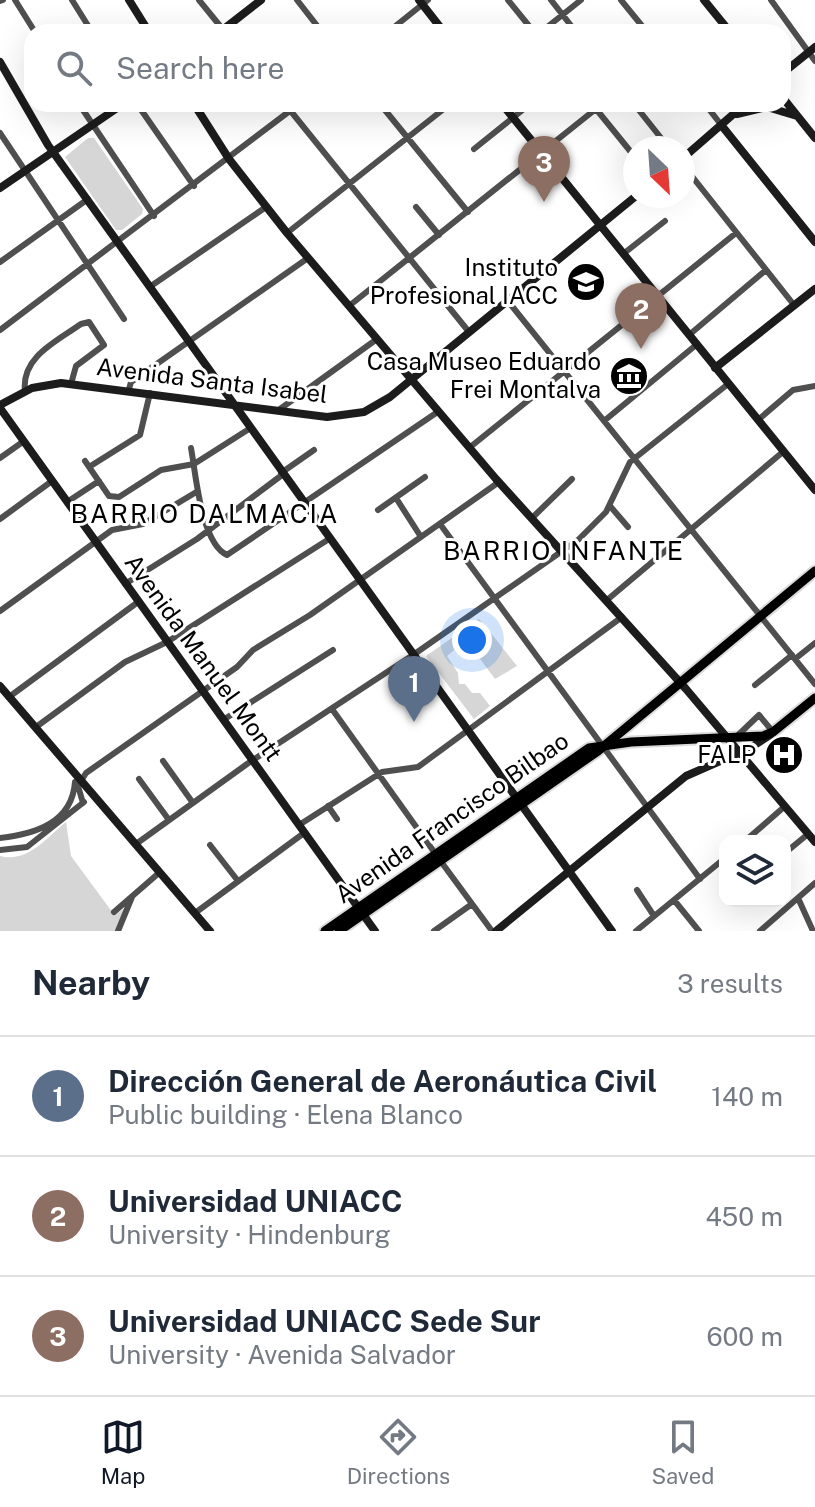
<!DOCTYPE html>
<meta charset="utf-8">
<style>
body{margin:0;font-family:"Public Sans",sans-serif;background:#f6f6f7;color:#1f2937}
.controls{position:absolute;right:24px;bottom:24px;display:grid;overflow:hidden;border-radius:16px;box-shadow:0 8px 32px #0002}
.controls button{width:72px;height:72px;display:grid;place-items:center;padding:0;border:0;border-bottom:2px solid #e0e1e3;background:#fff;color:#1f2937;font:40px sans-serif}
.compass{position:absolute;left:623px;top:136px;width:72px;height:72px;border-radius:50%;background:#fff;box-shadow:0 8px 32px #0002;rotate:155deg}
.you{position:absolute;left:472px;top:640px;width:28px;height:28px;margin:-20px;border:6px solid #fff;border-radius:50%;background:#1a73e8;box-shadow:0 0 0 12px #1a73e833}
.badge{display:grid;place-items:center;width:52px;height:52px;border-radius:50%;background:#111827;color:#fff;font-size:26px;font-weight:700}
.pin{position:absolute;translate:-50% -66px;filter:drop-shadow(0 2px 4px #0008)}
.pin::after{content:'';position:absolute;top:42px;width:28px;height:24px;background:inherit;clip-path:polygon(0 0,100% 0,50% 100%)}
.list{margin:0;padding:0;list-style:none}
h2{display:flex;justify-content:space-between;align-items:center;height:104px;margin:0;padding:0 32px;font-size:34px}
h2 small{font-size:26px;font-weight:400;color:#747a83}
.list li{display:grid;grid-template-columns:52px 1fr auto;gap:24px;align-items:center;box-sizing:border-box;height:120px;padding:0 32px;border-top:2px solid #e0e1e3}
.list b{display:block;font-size:30px;white-space:nowrap}
.list p{margin:0;font-size:26px;white-space:nowrap;color:#747a83}
.list em{font-size:26px;font-style:normal;color:#747a83}
.icon{flex:none;width:44px;height:44px;fill:none;stroke:currentColor;stroke-width:2;stroke-linecap:round;stroke-linejoin:round}
.map{position:relative;flex:none;width:815px;height:931px;overflow:hidden}
.search{position:absolute;background:#fff;box-shadow:0 8px 32px #0002;left:24px;right:24px;top:24px;height:88px;display:flex;align-items:center;gap:20px;box-sizing:border-box;padding:0 28px;border-radius:24px;color:#747a83;font-size:30px}
.sheet{height:464px;background:#fff}
nav{display:flex;justify-content:space-around;align-items:center;box-sizing:border-box;height:112px;border-top:2px solid #e0e1e3;background:#fff;font-size:22px;color:#747a83}
nav a{display:grid;justify-items:center;gap:4px}
nav .on{color:#111827}
.map>svg:first-child{display:block}
.green{fill:#d6d6d6}
.lines{fill:none;stroke-linecap:round;stroke-linejoin:round}
.primary-casing{stroke:#dbdbdb;stroke-width:13}
.street{stroke:#4f4f4f;stroke-width:6}
.secondary{stroke:#1c1c1c;stroke-width:8}
.primary{stroke:#000;stroke-width:9}
.labels{text-anchor:middle;stroke-width:6;stroke-linejoin:round;paint-order:stroke}
.poi-label{font-size:24px;fill:#000;stroke:#fff;text-anchor:end}
.street-label{font-size:24px;fill:#000;stroke:#fff}
.neighbourhood-label{font-size:26px;letter-spacing:2px;fill:#000;stroke:#fff}
</style>
<div class="map">
<svg width="815" height="931" viewBox="0 0 815 931">
<rect width="100%" height="100%" fill="#fff"/>
<path class="green" d="M88,138H94L143,209L142,214L122,230H116L65,157Z
M479,619L484,625L447,656L458,673L459,684H465L472,693H480L490,706L474,719L426,656Z
M486,627L517,666L495,679L472,648L461,646Z
M66,822L71,856L110,909L116,914L127,907L117,931H0V856C28,863 46,838 66,822Z"/>
<g class="lines">
<g class="primary-casing">
<path id="primary" d="M325,931L589,748L631,742L763,736L773,732L815,698
M339,931L598,751L815,571"/>
</g>
<path class="street" d="M15,0L35,32
M72,0L92,32
M199,0L225,32
M297,0L322,32
M508,0L534,32
M551,0L576,32
M621,0L647,32
M771,0L815,61
M0,1L3,0
M388,32L428,0
M541,32L581,0
M79,104L154,216
M137,104L194,186
M285,104L469,332
M380,104L468,212
M592,104L635,157
M634,104L669,148
M705,104L722,126
M0,133L124,319
M474,149L530,104
M683,165L794,305
M416,207L439,235
M287,233L450,104
M623,254L665,221
M0,262L88,199
M151,286L266,207
M507,300L815,684
M349,306L602,104
M0,330L299,104
M689,335L766,270
M129,389L131,382L308,258
M25,391C21,357 57,341 81,324L89,322L104,345L76,366L71,384
M280,409L377,339
M758,420L793,390L815,386
M604,421L696,345
M191,448C196,475 201,543 227,555L439,411
M469,448L736,233
M0,458L24,441
M85,461L109,496L119,497L161,470L194,464L249,429
M89,467L140,435L150,393
M281,473L314,450
M396,498L421,537
M67,502L99,481
M610,506L628,527
M378,510L425,477
M533,517L572,479
M0,519L52,481
M440,524L700,879
M125,584L197,539L282,475
M607,600L784,451
M0,611L112,530L143,524L198,491
M795,659L815,643
M755,685L792,655
M9,697L138,602
M332,709L437,856
M223,720L333,650
M36,727L125,662L167,642L329,539
M735,738L759,715L773,732
M163,761L193,803
M139,779L169,820
M83,803L78,786L86,773L237,667L253,650L310,615L499,482
M328,806L337,819
M299,825L382,772L418,767L622,617
M0,838C35,834 72,823 75,782
M745,841L784,807
M136,844L247,764L413,655L578,540L606,512L630,462L728,384
M210,845L238,881
M0,850L27,847L84,802
M785,853L808,834
M442,863L492,931
M637,890L654,916
M798,898L813,931
M674,900L699,931
M114,912L160,872
M195,913L304,833
M118,931L132,897
M434,931L472,904
M636,931L725,858
M760,931L815,883"/>
<path class="secondary" d="M129,0L149,32
M419,0L444,32
M704,0L730,32
M220,32L261,0
M0,62L48,145L612,931
M783,73L815,47
M783,98L815,138
M194,104L229,159L287,233L496,479L686,689L815,842
M502,104L815,490
M737,114L767,107L797,116
M722,126L815,242
M683,158L745,104
M0,188L123,104
M715,368L815,289
M0,405L32,388L61,383L327,417L364,412L390,397L636,196
M0,408L375,931
M0,686L210,931
M496,931L686,776L750,748L770,735"/>
<use href="#primary" class="primary"/>
</g>
<defs>
<g id="university-disc" transform="scale(2)"><circle r="9.5" fill="#000" stroke="#fff"/><path d="M0-5L7-2L0 1L-7-2ZM-4 1L0 2.5L4 1V4Q0 6-4 4Z" fill="#fff"/></g>
<g id="museum-disc" transform="scale(2)"><circle r="9.5" fill="#000" stroke="#fff"/><path d="M0-6L6-3V-2H-6V-3ZM-5-1h2V3h-2ZM-1-1h2V3h-2ZM3-1h2V3H3ZM-6 4H6V6H-6Z" fill="#fff"/></g>
<g id="hospital-disc" transform="scale(2)"><circle r="9.5" fill="#000" stroke="#fff"/><path d="M-5-5h3v3.5h4V-5h3V5h-3V1.5h-4V5h-3Z" fill="#fff"/></g>
</defs>
<g fill-rule="evenodd">
<use href="#university-disc" x="586" y="282"/>
<use href="#museum-disc" x="629" y="376"/>
<use href="#hospital-disc" x="784" y="755"/>
</g>
<g class="labels">
<g class="poi-label">
<text x="558" y="276">Instituto<tspan x="558" dy="28">Profesional IACC</tspan></text>
<text x="601" y="370">Casa Museo Eduardo<tspan x="601" dy="28">Frei Montalva</tspan></text>
<text x="756" y="763">FALP</text>
</g>
<g class="street-label">
<text transform="translate(212 381) rotate(7)" y="8">Avenida Santa Isabel</text>
<text transform="translate(203 658) rotate(54)" y="8">Avenida Manuel Montt</text>
<text transform="translate(452 818) rotate(-35)" y="8">Avenida Francisco Bilbao</text>
</g>
<g class="neighbourhood-label">
<text x="205" y="523">BARRIO DALMACIA</text>
<text x="564" y="560">BARRIO INFANTE</text>
</g>
</g>
</svg>
<div class="controls">
<button><svg class="icon" aria-label="layers" viewBox="0 0 24 24"><path d="M12 4l9 5-9 5-9-5zM3 14l9 5 9-5"/></svg></button>
</div>
<svg class="compass" viewBox="-18 -18 36 36"><path d="M0-13l5 13h-10z" fill="#e53935"/><path d="M0 13l5-13h-10z" fill="#747a83"/></svg>
<div class="you"></div>
<div class="pin badge" style="left:414px;top:722px;background:#5c6f8a">1</div>
<div class="pin badge" style="left:641px;top:349px;background:#8d6e63">2</div>
<div class="pin badge" style="left:544px;top:202px;background:#8d6e63">3</div>
<div class="search"><svg class="icon" aria-label="search" viewBox="0 0 24 24"><circle cx="10" cy="10" r="6"/><path d="M15 15l6 6"/></svg>Search here</div>
</div>
<section class="sheet">
<h2>Nearby<small>3 results</small></h2>
<ul class="list">
<li><span class="badge" style="background:#5c6f8a">1</span><div><b>Dirección General de Aeronáutica Civil</b><p>Public building · Elena Blanco</p></div><em>140 m</em></li>
<li><span class="badge" style="background:#8d6e63">2</span><div><b>Universidad UNIACC</b><p>University · Hindenburg</p></div><em>450 m</em></li>
<li><span class="badge" style="background:#8d6e63">3</span><div><b>Universidad UNIACC Sede Sur</b><p>University · Avenida Salvador</p></div><em>600 m</em></li>
</ul>
</section>
<nav>
<a class="on"><svg class="icon" aria-label="map" viewBox="0 0 24 24"><path d="M3 6l6-2 6 2 6-2v14l-6 2-6-2-6 2zM9 4v14M15 6v14"/></svg>Map</a>
<a><svg class="icon" aria-label="directions" viewBox="0 0 24 24"><path d="M12 3l9 9-9 9-9-9zM9 14v-3h6M13 9l2 2-2 2"/></svg>Directions</a>
<a><svg class="icon" aria-label="saved" viewBox="0 0 24 24"><path d="M7 4h10v16l-5-4-5 4z"/></svg>Saved</a>
</nav>
